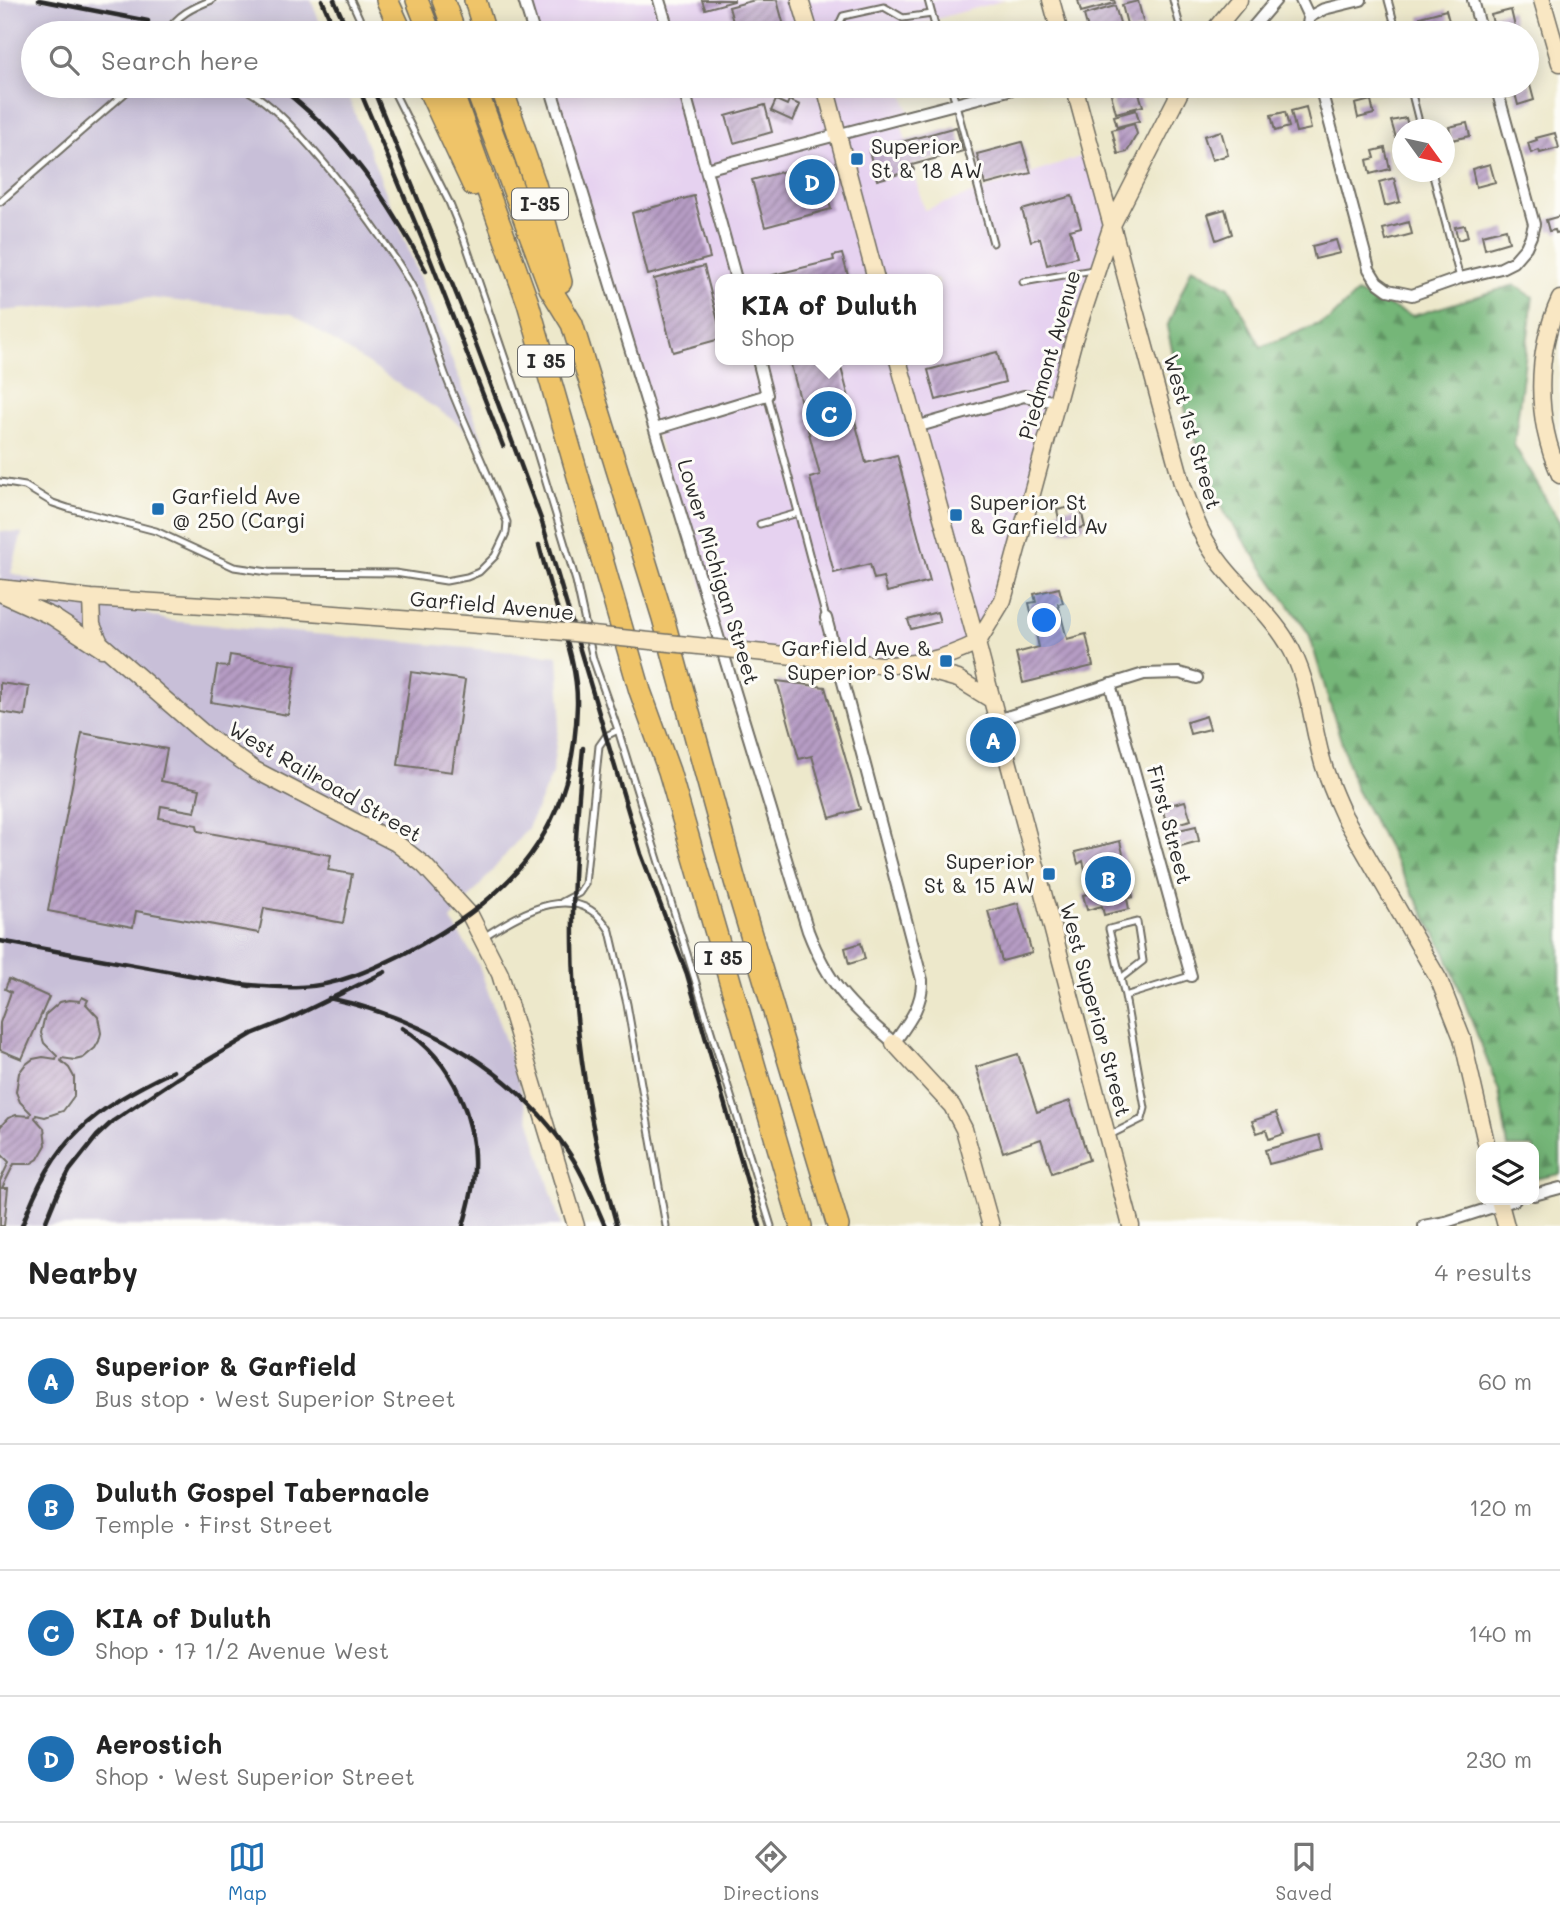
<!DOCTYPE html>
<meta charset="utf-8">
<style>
body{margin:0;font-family:Mali,sans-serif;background:#f6f6f6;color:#222}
.controls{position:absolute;right:21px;bottom:21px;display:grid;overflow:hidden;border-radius:14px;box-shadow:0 4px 18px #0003}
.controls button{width:63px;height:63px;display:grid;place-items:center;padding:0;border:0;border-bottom:2px solid #e0e0e0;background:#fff;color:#222;font:35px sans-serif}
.compass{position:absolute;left:1392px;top:119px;width:63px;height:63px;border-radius:50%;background:#fff;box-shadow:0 4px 18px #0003;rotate:123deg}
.you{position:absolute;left:1045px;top:621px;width:24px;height:24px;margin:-18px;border:5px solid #fff;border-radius:50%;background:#1a73e8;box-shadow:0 0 0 10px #1a73e833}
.badge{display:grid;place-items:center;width:46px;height:46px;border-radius:50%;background:#1f6fb2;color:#fff;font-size:23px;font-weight:700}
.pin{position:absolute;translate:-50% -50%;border:4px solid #fff;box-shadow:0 2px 7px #0006}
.popup{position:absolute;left:715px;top:274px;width:228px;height:91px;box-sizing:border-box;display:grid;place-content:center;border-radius:14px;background:#fff;filter:drop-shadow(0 2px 5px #0005);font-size:23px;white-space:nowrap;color:#767676}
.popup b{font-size:26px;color:#222}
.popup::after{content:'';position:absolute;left:50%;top:100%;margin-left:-14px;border:14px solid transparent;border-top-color:#fff}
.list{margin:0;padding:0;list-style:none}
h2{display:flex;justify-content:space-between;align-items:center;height:91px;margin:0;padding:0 28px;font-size:30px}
h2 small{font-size:23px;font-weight:400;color:#767676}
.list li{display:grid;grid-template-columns:46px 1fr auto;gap:21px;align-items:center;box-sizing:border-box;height:126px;padding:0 28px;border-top:2px solid #e0e0e0}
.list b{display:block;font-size:26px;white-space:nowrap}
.list p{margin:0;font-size:23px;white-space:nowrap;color:#767676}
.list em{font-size:23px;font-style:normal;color:#767676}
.icon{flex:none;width:38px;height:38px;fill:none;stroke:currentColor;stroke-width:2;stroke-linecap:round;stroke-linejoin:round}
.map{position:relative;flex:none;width:1560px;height:1226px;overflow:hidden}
.search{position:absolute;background:#fff;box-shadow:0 4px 18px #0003;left:21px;right:21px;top:21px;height:77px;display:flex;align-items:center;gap:18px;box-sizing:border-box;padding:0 24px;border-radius:38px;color:#767676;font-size:26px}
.sheet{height:595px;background:#fff}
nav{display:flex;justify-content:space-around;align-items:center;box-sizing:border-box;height:98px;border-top:2px solid #e0e0e0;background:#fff;font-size:19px;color:#767676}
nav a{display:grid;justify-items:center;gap:4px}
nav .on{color:#1f6fb2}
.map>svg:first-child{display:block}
.built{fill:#e6d2f0;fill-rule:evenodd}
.industrial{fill:#c8bfd8}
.forest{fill:url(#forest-firs);stroke:#507052;stroke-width:2}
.building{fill:url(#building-hatch)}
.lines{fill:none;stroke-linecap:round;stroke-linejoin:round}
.lane-casing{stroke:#6f6d63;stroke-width:9}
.street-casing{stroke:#6f6d63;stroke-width:14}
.secondary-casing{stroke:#6f6d63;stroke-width:19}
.highway-casing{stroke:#6f6d63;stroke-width:24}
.lane{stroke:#fff;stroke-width:5}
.street{stroke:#fff;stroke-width:10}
.secondary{stroke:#f9e7c3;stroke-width:16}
.highway{stroke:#efc469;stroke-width:21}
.rail{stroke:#2b2b2b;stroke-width:4.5}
.secondary-bridge-casing{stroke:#6f6d63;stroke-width:19;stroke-linecap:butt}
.secondary-bridge{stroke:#f9e7c3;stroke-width:16}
.poi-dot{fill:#1f6fb2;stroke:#fdfcf7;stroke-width:2.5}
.labels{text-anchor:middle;stroke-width:6;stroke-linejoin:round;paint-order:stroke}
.shield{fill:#fdfcf7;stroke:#6a6a68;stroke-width:2}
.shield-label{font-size:19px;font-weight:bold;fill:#2b2b2b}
.poi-label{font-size:21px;fill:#2b2b2b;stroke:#fdfcf7;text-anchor:start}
.street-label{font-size:21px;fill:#2b2b2b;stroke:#fdfcf7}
</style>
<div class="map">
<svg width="1560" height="1226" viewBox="0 0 1560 1226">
<defs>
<pattern id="forest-firs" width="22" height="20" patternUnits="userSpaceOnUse" patternTransform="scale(1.75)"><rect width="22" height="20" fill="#75b678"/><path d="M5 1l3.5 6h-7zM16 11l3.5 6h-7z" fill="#609463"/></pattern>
<pattern id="building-hatch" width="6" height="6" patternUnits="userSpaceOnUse" patternTransform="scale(1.75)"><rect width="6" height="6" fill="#b69cc4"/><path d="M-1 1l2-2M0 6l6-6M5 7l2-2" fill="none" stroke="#947f9f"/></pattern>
</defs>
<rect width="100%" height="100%" fill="#fdfcf7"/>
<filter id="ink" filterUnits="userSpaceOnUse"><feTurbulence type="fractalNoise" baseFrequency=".0143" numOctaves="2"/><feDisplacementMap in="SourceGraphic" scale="14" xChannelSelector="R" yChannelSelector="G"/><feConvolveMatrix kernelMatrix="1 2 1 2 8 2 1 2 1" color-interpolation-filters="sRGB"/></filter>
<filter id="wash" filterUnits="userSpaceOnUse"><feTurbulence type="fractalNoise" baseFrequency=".00686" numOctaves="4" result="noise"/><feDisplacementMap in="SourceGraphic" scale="28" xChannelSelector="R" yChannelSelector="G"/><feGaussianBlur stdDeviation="1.57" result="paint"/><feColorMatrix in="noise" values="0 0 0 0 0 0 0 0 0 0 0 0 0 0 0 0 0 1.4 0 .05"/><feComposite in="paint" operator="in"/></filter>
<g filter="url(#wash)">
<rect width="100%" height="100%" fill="#ede8cb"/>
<path class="built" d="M525,0H1005L886,33H535Z
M551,86H901L910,116L900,119L924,210L1092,153L1112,225L1003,600L977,643L929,662L723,653ZM720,279H938V360H720Z"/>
<path class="industrial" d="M0,0H311L324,33H33V86H344L485,444L446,415L292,314L150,298L0,311Z
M0,531L22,533L11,573L170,621L558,656L561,709L552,774L528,828L451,920L479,966L511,1057L561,1226H0Z"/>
<path class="forest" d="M1192,267L1229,287L1261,347L1329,320L1357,293L1413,316L1514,285L1533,297L1514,445L1560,523V1174L1534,1179V1147H1508L1499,1091L1445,952L1355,787L1309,634L1226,515L1189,426L1167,327Z"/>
<g id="blocks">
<path class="building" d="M702,0H734V1L705,9Z
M755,0H777L784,26L755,33H736L729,7Z
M1078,0H1114L1115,3L1081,12Z
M1138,1L1145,28L1129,32L1122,5Z
M1115,6L1123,33H1089L1084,15Z
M1446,10L1449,21L1423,28L1420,17Z
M1511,10L1515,27L1495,32L1491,15Z
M1527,74L1534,100L1518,105L1513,86H1527Z
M1422,86H1436L1437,93L1424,96Z
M1137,87L1143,106L1116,113L1111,94Z
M776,100L787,105L789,100L800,105L793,121L771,111Z
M1371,100L1374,114L1358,118L1355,104Z
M765,105L772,132L734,143L726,116Z
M1306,107L1311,129L1296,132L1291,111Z
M1136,110L1139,121L1117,127L1114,116Z
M1285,112L1289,127L1275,131L1271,115Z
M1406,118L1409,130H1402V137L1396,138L1391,121Z
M1467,123L1470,136L1452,140L1449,127Z
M1134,124L1137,134L1127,152L1118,154L1112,130Z
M956,127L963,151L912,165L914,170L877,180L869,151Z
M1221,131L1228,155L1212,160L1204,136Z
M1555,133L1559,148L1540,153L1539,150L1531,153L1528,143L1537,140L1536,138Z
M1022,142L1031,173L985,185L977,154Z
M1385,148L1390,169L1370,174L1367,160L1375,158L1373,151Z
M818,162L831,209L765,227L752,180Z
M1490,164L1495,182L1476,187L1472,169Z
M1394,178L1400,202L1385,206L1379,182Z
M694,196L710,258L648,275L632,213Z
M1072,196L1081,227L1070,230L1077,257L1047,265L1040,238L1031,241L1022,210Z
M1225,209L1232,234L1216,240L1208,214Z
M1560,216V232L1556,233L1555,230L1549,231L1546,220Z
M1409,222L1412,234L1386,241L1383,229Z
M1465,225L1468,237L1458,240L1455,227Z
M1506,229L1509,242L1485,249L1482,235Z
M1336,240L1340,253L1315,259L1312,246Z
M842,254L849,279H757L834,260L833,256Z
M704,266L720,329V339L673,352L654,279Z
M997,352L1005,382L936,400L928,370Z
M810,360H839L866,463L897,455L930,581L887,592L883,577L874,579L870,564L834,573L810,478L820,475L791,365Z
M1080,505L1085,527L1062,532L1057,510Z
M1059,588L1063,603L1058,604L1067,639L1086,634L1093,666L1023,683L1016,653L1039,647L1029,603L1036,602L1034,594Z
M937,612L940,622L911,629L908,620Z
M230,655L296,665L288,715L211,702L217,666L228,667Z
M411,672L465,680L452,772L398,765Z
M777,681L825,687L860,809L830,818L812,756L799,759Z
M0,683L29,687L25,716L0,712Z
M1206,716L1210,729L1190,734L1187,722Z
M82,733L167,749L161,781L200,789L195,812L161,806L159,818L197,825L198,831L331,855L328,870L352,874L343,923L264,908L259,933L136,911L133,927L48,911Z
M1185,801L1191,820L1167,826L1162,807Z
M1196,826L1199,841L1170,849L1166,833Z
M1120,841L1133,897L1127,899L1129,909L1104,915L1102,906L1087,910L1083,895L1091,893L1083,861L1078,864L1075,852Z
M1018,903L1032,953L1002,961L988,911Z
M861,943L865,959L849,964L845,948Z
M9,979L49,997L22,1059L0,1050V1023L11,992L5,989Z
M82,997L88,1000L86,1004L98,1017L101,1033L99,1041L95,1048L83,1058L75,1060L62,1058L61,1061L69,1068L74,1077V1096L63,1111L45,1117L36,1115L35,1118L44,1128L46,1145L38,1159L30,1164H14L2,1188H8L4,1226H0V1181L9,1162L0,1153V1127L8,1118L16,1115L30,1116L31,1113L20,1102L16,1092L19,1073L25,1065L33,1059L43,1057L56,1059L57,1056L44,1043L41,1033L45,1015L60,1002L69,1000L80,1001Z
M1018,1054L1037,1112L1070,1101L1089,1160L1052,1173L1041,1139L1003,1152L976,1067Z
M1276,1113L1284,1134L1269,1139L1266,1130L1257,1133L1252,1121Z
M1319,1135L1323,1150L1269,1164L1265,1150Z"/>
</g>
</g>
<g filter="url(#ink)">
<use href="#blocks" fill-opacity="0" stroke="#6f6d63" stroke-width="2"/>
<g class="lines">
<g class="lane-casing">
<path id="lane" d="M351,0L366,33
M928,0L937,33
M1173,0L1182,33
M1388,0L1397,33
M167,33C176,15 194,7 212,0
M828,33L836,31L843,16L884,7L903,18L932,14
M391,86L449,202L464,239L535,446L576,581L593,659L618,730L771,1226
M951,86L993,243
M1410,86L1421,130
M1432,172L1460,278
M0,202L133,86
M1023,282L1093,270
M767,395L826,618
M0,482L25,486L53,503L68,508L156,531L234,567L268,572L395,573L446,581L467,577L479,572L495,556L506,533L507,522C488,472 464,424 445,374C435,347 428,316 414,290C392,247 279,90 234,86
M760,524L798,513
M562,902L579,893L585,884L599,746L606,736L618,730
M485,936C522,912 579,878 610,931L627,1004L666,1226
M1121,978L1143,961L1137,922L1109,929L1125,996
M1110,1135L1142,1119L1145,1108L1125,996L1190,976"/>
</g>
<g class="street-casing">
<path id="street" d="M524,0L534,33
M659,0L669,33
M1301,0L1309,17L1307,33
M1473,0L1482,33
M1309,17L1324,9L1361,0
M1248,33L1276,0
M550,86L808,931C830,988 850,1004 894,1043C908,1023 923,1005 922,980L826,618
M683,86L736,279
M1320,86L1369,269L1377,282L1388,290L1412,295L1460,278L1501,268L1513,262L1526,247L1531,236L1534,224L1496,86
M706,169L1024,86
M916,427L1024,396L1057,402
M655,429L767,395L758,360
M1110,684L1191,976
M997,720L1144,674L1179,673L1197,678
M1534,1195L1560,1188
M1424,1226L1446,1222L1515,1200"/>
</g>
<g class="secondary-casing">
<path id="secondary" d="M800,0L810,33
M1051,0L1060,33
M1542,0L1560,63
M1212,33L1239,0
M825,86L876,279
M1074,86L1183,487C1191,507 1197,528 1209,546C1230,582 1266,607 1287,642C1308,675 1311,719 1321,756C1326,777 1335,796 1344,816L1439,980L1462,1038L1487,1147
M1560,299C1535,353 1535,420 1560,475
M898,360L977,643L1131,1226
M0,588L91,598L283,610
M0,593L53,617L102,649
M91,598L92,625L100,643L208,737L255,770L396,843L424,865L470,915L500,974L576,1226
M977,643L1003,600L1074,339L1112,225L1183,86
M880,665C918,665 942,660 977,643
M915,667L958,679L992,700
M894,1043L952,1106L964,1129L991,1226
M1499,1200L1506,1226"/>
</g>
<g class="highway-casing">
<path id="highway" d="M387,0L402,33
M417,0L430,33
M443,0L455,33
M475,0L485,33
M427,86L473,185
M450,86L528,303L640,691L669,771L801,1226
M475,86L550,288L572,324L663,618L735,881L838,1226
M501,86L535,184L561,282"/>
</g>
<use href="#lane" class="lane"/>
<use href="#street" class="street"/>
<use href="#secondary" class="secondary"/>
<use href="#highway" class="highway"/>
<path class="rail" d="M39,0L148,21
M322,0L336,33
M334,0L349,33
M279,86C297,101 315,116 331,133C370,173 400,222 426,271
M358,86L427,251L503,446
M372,86L468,323L541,519L641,854L687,974L760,1226
M583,748C577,813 572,878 573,944C574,1039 591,1134 617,1226
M0,941L250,986
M241,984C260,986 280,988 300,987C337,986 373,969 405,953C512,898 574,830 577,705C578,670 565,635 555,601C549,583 544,564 539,545
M329,998C427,1019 519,1073 573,1159C586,1180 595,1203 605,1226
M402,1028C454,1060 480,1123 473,1183C471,1198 467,1212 463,1226
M22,1226C53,1139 92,1110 173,1071
M44,1226L58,1192L70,1170L97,1136L113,1121L176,1079L252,1034L287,1020L385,972"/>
<g class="secondary-bridge-casing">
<path id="secondary-bridge" d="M283,610L545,630L880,665"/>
</g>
<use href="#secondary-bridge" class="secondary-bridge"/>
</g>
</g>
<g class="poi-dot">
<rect x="850" y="152" width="14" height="14" rx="3.5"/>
<rect x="151" y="502" width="14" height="14" rx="3.5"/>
<rect x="949" y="508" width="14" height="14" rx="3.5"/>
<rect x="939" y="654" width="14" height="14" rx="3.5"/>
<rect x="1042" y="867" width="14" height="14" rx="3.5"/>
</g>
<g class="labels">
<g class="shield">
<rect x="512" y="188.5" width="56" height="31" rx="5"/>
<rect x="518" y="345.5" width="56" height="31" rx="5"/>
<rect x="695" y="942.5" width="56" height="31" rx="5"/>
</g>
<g class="shield-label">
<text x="540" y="211">I-35</text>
<text x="546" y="368">I 35</text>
<text x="723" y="965">I 35</text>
</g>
<g class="poi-label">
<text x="871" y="154">Superior<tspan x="871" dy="24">St &amp; 18 AW</tspan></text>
<text x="172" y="504">Garfield Ave<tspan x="172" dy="24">@ 250 (Cargi</tspan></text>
<text x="970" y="510">Superior St<tspan x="970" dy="24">&amp; Garfield Av</tspan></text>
<text x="932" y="656" text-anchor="end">Garfield Ave &amp;<tspan x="932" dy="24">Superior S SW</tspan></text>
<text x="1035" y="869" text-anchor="end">Superior<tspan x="1035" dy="24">St &amp; 15 AW</tspan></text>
</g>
<g class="street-label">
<text transform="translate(1050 355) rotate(-74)" y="7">Piedmont Avenue</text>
<text transform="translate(1192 432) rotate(74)" y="7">West 1st Street</text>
<text transform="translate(718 572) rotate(73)" y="7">Lower Michigan Street</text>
<text transform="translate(492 606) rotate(5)" y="7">Garfield Avenue</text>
<text transform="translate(325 782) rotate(30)" y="7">West Railroad Street</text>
<text transform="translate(1169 825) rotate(75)" y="7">First Street</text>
<text transform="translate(1095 1010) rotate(75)" y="7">West Superior Street</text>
</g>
</g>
</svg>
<div class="controls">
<button><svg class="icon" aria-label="layers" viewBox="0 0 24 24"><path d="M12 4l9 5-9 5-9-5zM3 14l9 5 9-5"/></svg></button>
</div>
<svg class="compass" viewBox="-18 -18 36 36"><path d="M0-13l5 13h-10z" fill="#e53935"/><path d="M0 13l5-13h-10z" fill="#767676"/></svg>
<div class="you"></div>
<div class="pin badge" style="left:993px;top:740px">A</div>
<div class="pin badge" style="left:1108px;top:879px">B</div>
<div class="pin badge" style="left:829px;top:414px">C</div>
<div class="popup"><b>KIA of Duluth</b>Shop</div>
<div class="pin badge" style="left:812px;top:182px">D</div>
<div class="search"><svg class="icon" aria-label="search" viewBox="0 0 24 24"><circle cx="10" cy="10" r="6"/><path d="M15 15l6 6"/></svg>Search here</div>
</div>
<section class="sheet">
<h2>Nearby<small>4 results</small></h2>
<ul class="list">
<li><span class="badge">A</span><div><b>Superior &amp; Garfield</b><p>Bus stop · West Superior Street</p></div><em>60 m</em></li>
<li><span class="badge">B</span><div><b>Duluth Gospel Tabernacle</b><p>Temple · First Street</p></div><em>120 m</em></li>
<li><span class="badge">C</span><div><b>KIA of Duluth</b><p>Shop · 17 1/2 Avenue West</p></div><em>140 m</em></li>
<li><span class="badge">D</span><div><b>Aerostich</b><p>Shop · West Superior Street</p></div><em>230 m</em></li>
</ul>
</section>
<nav>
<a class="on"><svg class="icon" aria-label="map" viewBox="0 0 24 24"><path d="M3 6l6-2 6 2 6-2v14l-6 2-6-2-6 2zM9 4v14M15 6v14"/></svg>Map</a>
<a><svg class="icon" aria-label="directions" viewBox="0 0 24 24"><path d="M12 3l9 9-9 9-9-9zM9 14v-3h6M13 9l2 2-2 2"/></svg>Directions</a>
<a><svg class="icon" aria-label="saved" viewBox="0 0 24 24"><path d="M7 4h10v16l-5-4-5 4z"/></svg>Saved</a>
</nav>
